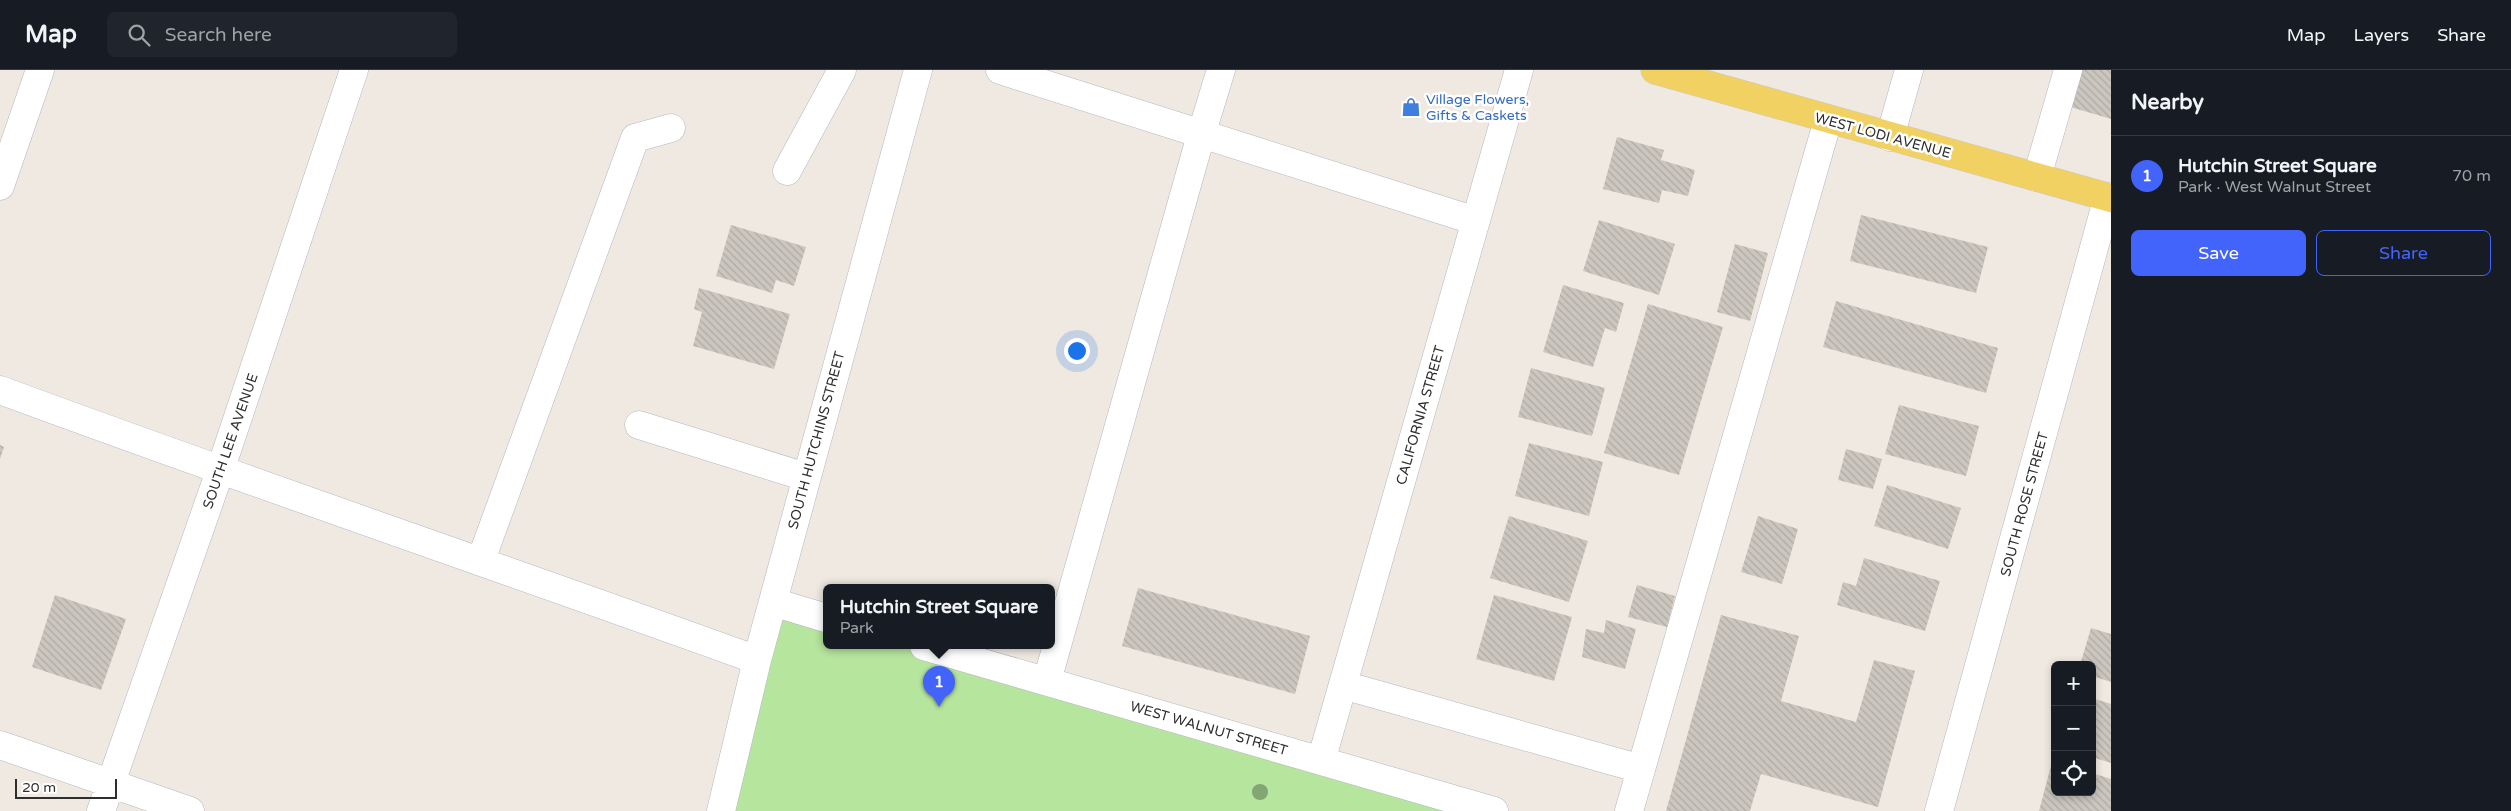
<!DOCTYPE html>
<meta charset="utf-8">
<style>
body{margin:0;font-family:"Varela Round",sans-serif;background:#20242c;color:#f1f3f6}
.controls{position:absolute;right:15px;bottom:15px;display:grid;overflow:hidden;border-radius:8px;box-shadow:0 2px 8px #0003}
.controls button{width:45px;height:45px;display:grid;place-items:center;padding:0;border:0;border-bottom:1px solid #363941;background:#171b24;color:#f1f3f6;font:25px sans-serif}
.scale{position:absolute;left:15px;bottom:12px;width:102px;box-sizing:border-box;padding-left:5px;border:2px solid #2e2e2e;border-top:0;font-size:14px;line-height:18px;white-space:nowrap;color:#2e2e2e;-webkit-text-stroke:4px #fff;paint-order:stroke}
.you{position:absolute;left:1076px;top:280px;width:18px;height:18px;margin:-12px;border:4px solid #fff;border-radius:50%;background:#1a73e8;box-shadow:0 0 0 8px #1a73e833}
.badge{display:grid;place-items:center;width:32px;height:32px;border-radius:50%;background:#4264fb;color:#fff;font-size:16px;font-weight:700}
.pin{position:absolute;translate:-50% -41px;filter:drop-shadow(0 1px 2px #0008)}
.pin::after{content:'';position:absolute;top:26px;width:18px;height:15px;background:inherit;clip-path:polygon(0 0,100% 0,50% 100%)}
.popup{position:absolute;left:823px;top:514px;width:232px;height:65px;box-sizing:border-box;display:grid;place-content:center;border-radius:8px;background:#171b24;filter:drop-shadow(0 1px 4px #0005);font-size:16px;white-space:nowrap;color:#9ea1a6}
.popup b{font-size:19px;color:#f1f3f6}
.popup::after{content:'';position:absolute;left:50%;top:100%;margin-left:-10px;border:10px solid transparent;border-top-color:#171b24}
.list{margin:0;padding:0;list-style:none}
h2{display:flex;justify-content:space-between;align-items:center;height:65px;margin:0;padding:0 20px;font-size:21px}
h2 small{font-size:16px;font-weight:400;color:#9ea1a6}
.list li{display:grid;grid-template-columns:32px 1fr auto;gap:15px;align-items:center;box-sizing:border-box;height:80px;padding:0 20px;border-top:1px solid #363941}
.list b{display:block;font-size:19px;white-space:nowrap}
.list p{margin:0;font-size:16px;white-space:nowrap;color:#9ea1a6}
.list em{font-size:16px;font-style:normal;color:#9ea1a6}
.actions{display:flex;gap:10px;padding:15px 20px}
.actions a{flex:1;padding:11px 0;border:1px solid #4264fb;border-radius:8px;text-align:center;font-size:18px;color:#4264fb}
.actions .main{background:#4264fb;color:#fff}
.icon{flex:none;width:28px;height:28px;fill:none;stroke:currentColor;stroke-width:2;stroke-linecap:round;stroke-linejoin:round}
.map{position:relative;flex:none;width:2111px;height:741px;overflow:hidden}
header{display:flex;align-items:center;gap:30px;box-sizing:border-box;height:70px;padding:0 25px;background:#171b24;border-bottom:1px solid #363941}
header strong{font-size:24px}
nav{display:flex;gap:28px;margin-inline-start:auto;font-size:18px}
.search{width:350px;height:45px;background:#20242c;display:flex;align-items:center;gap:12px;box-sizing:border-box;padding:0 18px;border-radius:8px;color:#9ea1a6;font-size:19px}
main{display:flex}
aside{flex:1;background:#171b24}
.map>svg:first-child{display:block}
.park{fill:#b6e59e}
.building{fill:url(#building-back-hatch)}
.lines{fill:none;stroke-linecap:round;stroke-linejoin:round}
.minor-casing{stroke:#b4b7c1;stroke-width:29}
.major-casing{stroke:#c9c9c9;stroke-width:29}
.minor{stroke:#fff;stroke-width:28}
.major{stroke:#f2d163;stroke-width:28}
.tree{fill:#84a574}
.labels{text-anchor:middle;stroke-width:5;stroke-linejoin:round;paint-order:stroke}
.shop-label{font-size:14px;fill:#366cbe;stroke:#fff;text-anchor:start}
.street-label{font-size:14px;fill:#2e2e2e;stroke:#fff}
</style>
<header>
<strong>Map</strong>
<div class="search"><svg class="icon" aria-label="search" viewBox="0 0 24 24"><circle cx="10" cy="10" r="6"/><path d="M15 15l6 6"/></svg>Search here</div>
<nav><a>Map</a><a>Layers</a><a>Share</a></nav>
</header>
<main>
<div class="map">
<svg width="2111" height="741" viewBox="0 0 2111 741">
<defs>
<pattern id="building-back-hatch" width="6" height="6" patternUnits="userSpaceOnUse" patternTransform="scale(1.25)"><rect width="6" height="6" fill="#cbc7bf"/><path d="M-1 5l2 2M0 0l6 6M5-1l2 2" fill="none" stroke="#afaba4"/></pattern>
</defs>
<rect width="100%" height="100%" fill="#efe9e1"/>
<path class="park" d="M773,532L826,548V576H923L1492,741H718Z"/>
<path class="building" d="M2078,0H2111V49L2067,36Z
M1617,67L1664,80L1661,90L1695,100L1688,126L1662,120L1659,133L1603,119Z
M1861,145L1988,177L1976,223L1850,191Z
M1599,150L1675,174L1659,225L1583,201Z
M731,155L806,177L794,216L776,210L772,223L716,206Z
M1735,174L1768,183L1750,251L1717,242Z
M1563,215L1624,233L1616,262L1605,258L1593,297L1543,282Z
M699,218L790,244L774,299L693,276L702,242L694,239Z
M1836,231L1998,278L1986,323L1823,277Z
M1648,234L1723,257L1679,405L1604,383Z
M1531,298L1605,318L1592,366L1518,347Z
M1899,335L1979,356L1966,406L1885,384Z
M1529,373L1603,392L1589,446L1515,426Z
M0,375L4,377L0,389Z
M1846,379L1882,389L1873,419L1838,410Z
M1887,415L1961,438L1948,479L1874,456Z
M1509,446L1588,471L1569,532L1490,508Z
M1758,446L1798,459L1782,514L1741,502Z
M1864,488L1940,511L1925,561L1837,535L1843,512L1856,516Z
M1637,515L1675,526L1667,557L1628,547Z
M1138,518L1310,566L1295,624L1122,576Z
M55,525L126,549L101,620L32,597Z
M1494,525L1572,547L1554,611L1476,589Z
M1721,545L1799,566L1781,631L1856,652L1874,590L1915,601L1878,737L1761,704L1750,741H1666Z
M1606,550L1636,559L1625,599L1582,587L1586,559L1604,563Z
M2091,558L2111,564V612L2092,606V595H2080Z
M2092,628L2111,634V693L2092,687Z
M2052,692L2055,693V722H2092V703L2111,709V741H2039Z"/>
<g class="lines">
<g class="minor-casing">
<path id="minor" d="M1000,0L1476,151
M1890,67L1909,0
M787,101L842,0
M2037,107L2068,0
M0,116L40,0
M0,320C252,413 505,499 757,590
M639,355L806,407
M481,490L635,68L671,58
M773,532L826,548
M924,576L1494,741
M1047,611L1201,65L1221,0
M1343,615L1641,699
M0,675L190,741
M1321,691L1519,0
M101,741L220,401L354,0
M721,741L757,590L918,0
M1629,741L1828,50
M1939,741L2108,127"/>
</g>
<g class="major-casing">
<path id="major" d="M1655,0L2111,128"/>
</g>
<use href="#minor" class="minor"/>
<use href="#major" class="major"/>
</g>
<circle class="tree" cx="1260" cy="722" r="8"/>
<defs>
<g id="shop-bare" transform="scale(1.5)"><path d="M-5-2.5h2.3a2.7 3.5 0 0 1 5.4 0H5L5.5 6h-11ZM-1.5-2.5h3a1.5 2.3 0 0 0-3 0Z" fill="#3f7fe0" stroke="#fff" stroke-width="2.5" paint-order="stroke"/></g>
</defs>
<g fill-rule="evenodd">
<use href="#shop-bare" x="1411" y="37"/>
</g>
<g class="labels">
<g class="shop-label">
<text x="1426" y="34">Village Flowers,<tspan x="1426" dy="16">Gifts &amp; Caskets</tspan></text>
</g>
<g class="street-label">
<text transform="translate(1883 65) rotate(15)" y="5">WEST LODI AVENUE</text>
<text transform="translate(1420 345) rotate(-74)" y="5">CALIFORNIA STREET</text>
<text transform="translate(816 370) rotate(-75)" y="5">SOUTH HUTCHINS STREET</text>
<text transform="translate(230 371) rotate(-71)" y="5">SOUTH LEE AVENUE</text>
<text transform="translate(2024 434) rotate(-75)" y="5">SOUTH ROSE STREET</text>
<text transform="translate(1209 658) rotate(16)" y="5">WEST WALNUT STREET</text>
</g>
</g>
</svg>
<div class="controls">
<button>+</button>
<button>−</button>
<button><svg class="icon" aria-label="locate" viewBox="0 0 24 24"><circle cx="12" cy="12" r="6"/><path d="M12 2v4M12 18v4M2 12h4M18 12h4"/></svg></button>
</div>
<div class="scale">20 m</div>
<div class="you"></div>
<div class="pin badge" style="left:939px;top:637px">1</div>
<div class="popup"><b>Hutchin Street Square</b>Park</div>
</div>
<aside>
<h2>Nearby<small></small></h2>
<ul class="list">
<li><span class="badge">1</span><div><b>Hutchin Street Square</b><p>Park · West Walnut Street</p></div><em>70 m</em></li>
</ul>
<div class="actions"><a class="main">Save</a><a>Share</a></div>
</aside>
</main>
